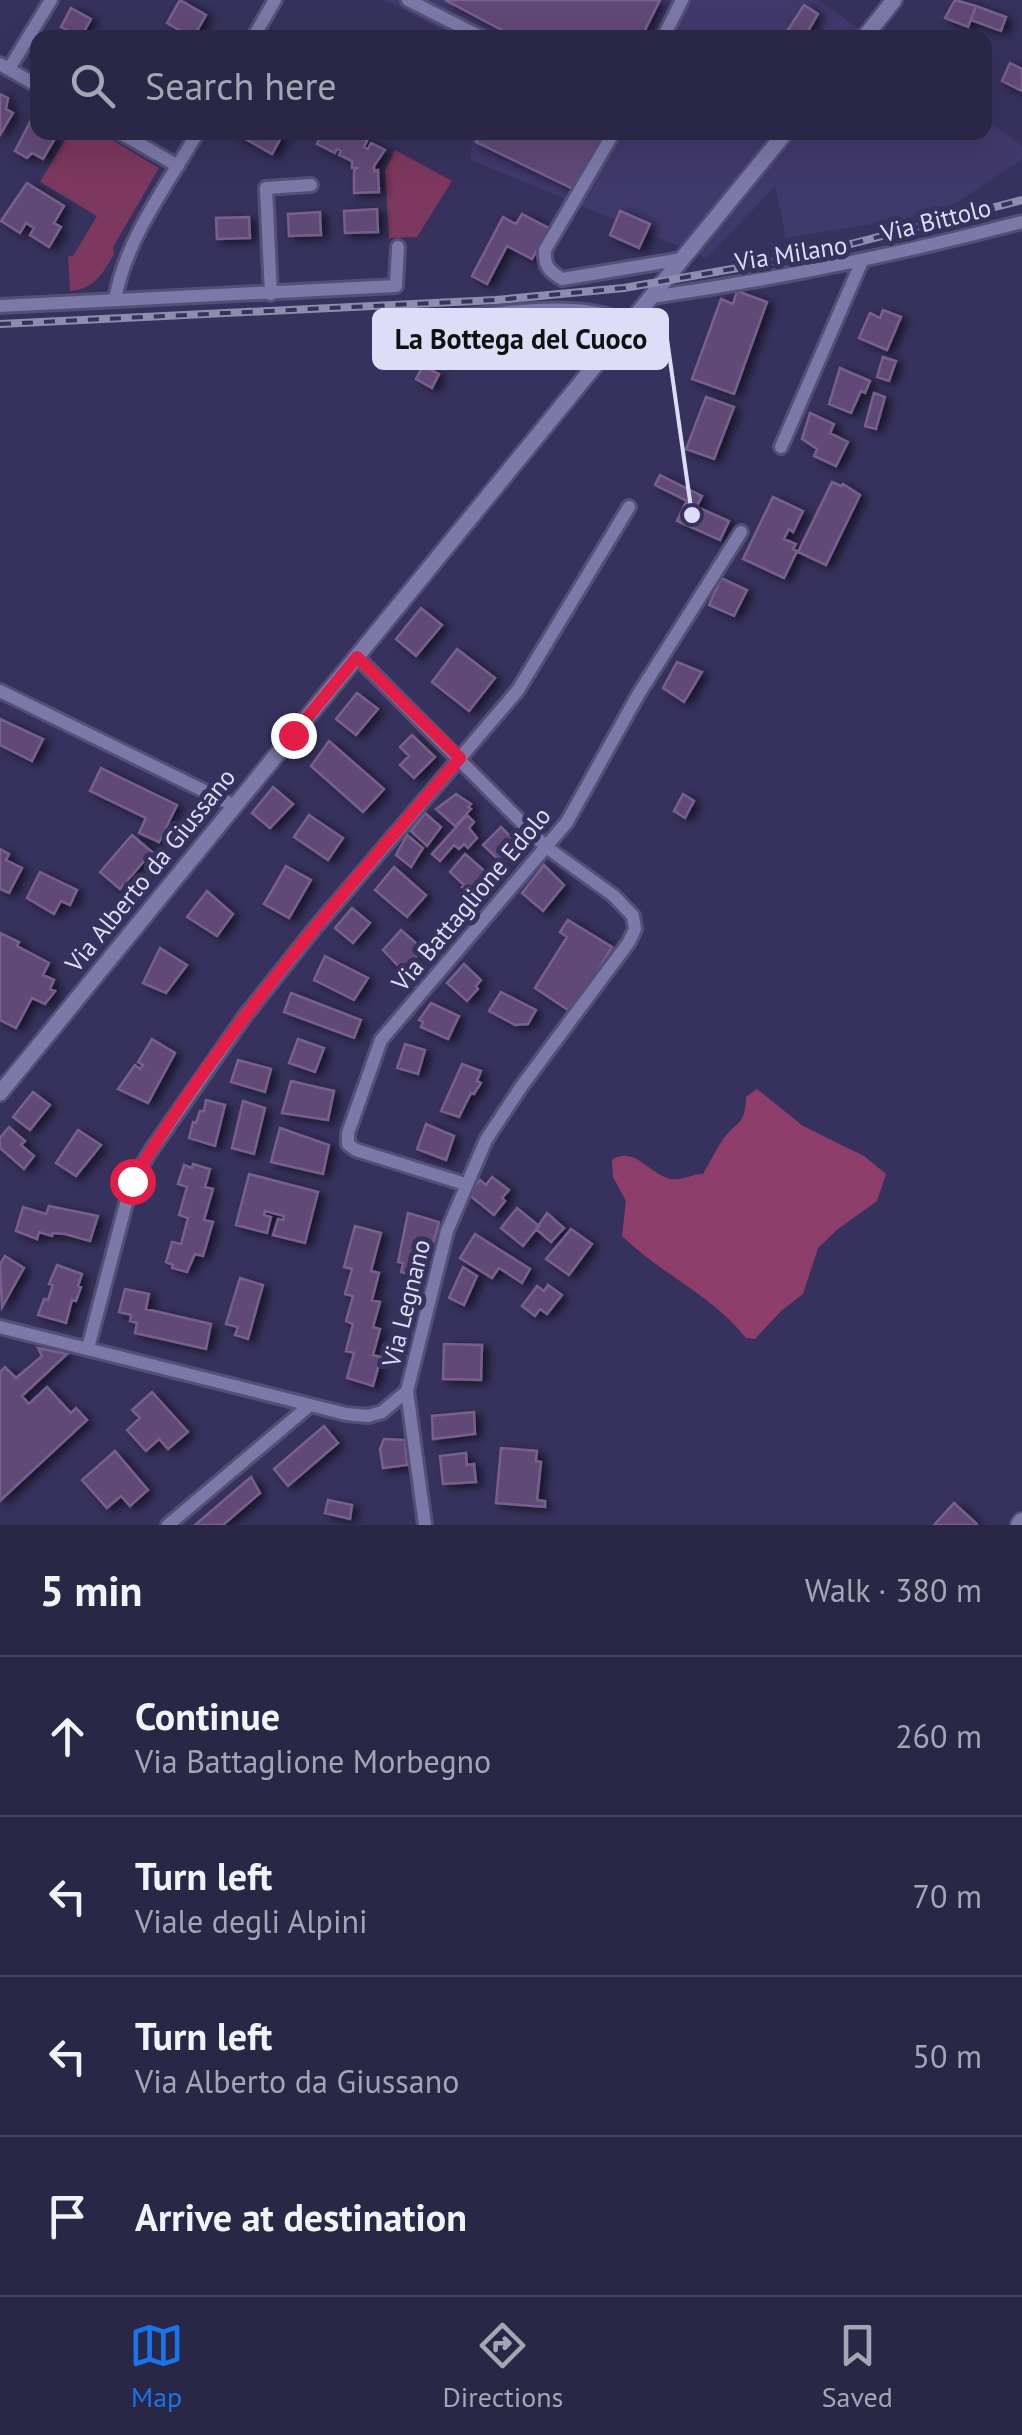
<!DOCTYPE html>
<meta charset="utf-8">
<style>
body{margin:0;font-family:"PT Sans",sans-serif;background:#312e4d;color:#f1f3f6}
.stop{position:absolute;width:30px;height:30px;margin:-22px;border:8px solid #e11d48;border-radius:50%;background:#fff}
.stop.end{background:#e11d48;border-color:#fff;box-shadow:0 2px 10px #0008}
.list{margin:0;padding:0;list-style:none}
h2{display:flex;justify-content:space-between;align-items:center;height:130px;margin:0;padding:0 40px;font-size:42px}
h2 small{font-size:32px;font-weight:400;color:#a5a5b3}
.list li{display:grid;grid-template-columns:65px 1fr auto;gap:30px;align-items:center;box-sizing:border-box;height:160px;padding:0 40px;border-top:2px solid #45435f}
.list b{display:block;font-size:38px;white-space:nowrap}
.list p{margin:0;font-size:32px;white-space:nowrap;color:#a5a5b3}
.list em{font-size:32px;font-style:normal;color:#a5a5b3}
.icon{flex:none;width:55px;height:55px;fill:none;stroke:currentColor;stroke-width:2;stroke-linecap:round;stroke-linejoin:round}
.map{position:relative;flex:none;width:1022px;height:1525px;overflow:hidden}
.search{position:absolute;background:#292646;box-shadow:0 10px 40px #0002;left:30px;right:30px;top:30px;height:110px;display:flex;align-items:center;gap:25px;box-sizing:border-box;padding:0 35px;border-radius:20px;color:#a5a5b3;font-size:38px}
.sheet{height:770px;background:#292646}
nav{display:flex;justify-content:space-around;align-items:center;box-sizing:border-box;height:140px;border-top:2px solid #45435f;background:#292646;font-size:28px;color:#a5a5b3}
nav a{display:grid;justify-items:center;gap:5px}
nav .on{color:#1a73e8}
.map>svg:first-child{display:block}
.built{fill:#40396b}
.green{fill:#7c385e}
.forest{fill:#8e3e6b}
.building{fill:#614a76;stroke:#77608c;stroke-width:2.5;filter:url(#shadow)}
.lines{fill:none;stroke-linecap:round;stroke-linejoin:round}
.minor-casing{stroke:#544f74;stroke-width:18}
.tertiary-casing{stroke:#544f74;stroke-width:20}
.secondary-casing{stroke:#544f74;stroke-width:22}
.minor{stroke:#7c78a8;stroke-width:12}
.tertiary{stroke:#7c78a8;stroke-width:15}
.secondary{stroke:#7c78a8;stroke-width:18}
.rail-casing{stroke:#8f8cae;stroke-width:8}
.rail{stroke:#37325d;stroke-width:4;stroke-dasharray:11;stroke-linecap:butt}
.route{stroke:#e11d48;stroke-width:12}
.labels{text-anchor:middle;stroke-width:10;stroke-linejoin:round;paint-order:stroke}
.street-label{font-size:25px;fill:#deddf8;stroke:#37325d}
.leader{fill:none;stroke:#deddf8;stroke-width:4}
.callout-dot{fill:#deddf8;stroke:#37325d;stroke-width:4}
.callout{fill:#deddf8;stroke:#deddf8;stroke-width:4}
.callout-label{font-size:28px;text-anchor:middle;font-weight:bold;fill:#111}
</style>
<div class="map">
<svg width="1022" height="1525" viewBox="0 0 1022 1525">
<defs>
<filter id="shadow"><feDropShadow dx="5.5" dy="3" stdDeviation="5" flood-color="#0009"/></filter>
</defs>
<rect width="100%" height="100%" fill="#37325d"/>
<path class="built" d="M384,0H818L871,37H456Z
M985,119L1022,146V159L941,213L786,238L775,186L707,258L471,160L472,133L984,132Z"/>
<path class="green" d="M69,133H100L159,168L113,247L114,254C103,273 95,289 70,291L68,256H73L97,216L40,182Z
M395,150L452,181L417,237L389,238L385,171Z"/>
<path class="forest" d="M757,1089L803,1126L864,1156L886,1174L877,1201L838,1229L818,1248L803,1294L781,1311L755,1339L746,1338C712,1295 661,1274 622,1236L626,1201L613,1177L612,1160C633,1145 650,1174 670,1179C681,1181 692,1174 703,1174C710,1162 716,1149 724,1138C739,1119 745,1125 746,1097Z"/>
<path class="building" d="M180,0L206,15L193,38L167,23Z
M445,0H660L641,38H517Z
M955,0L976,6L968,27L945,18Z
M804,5L818,14L804,38H800L788,30Z
M976,6L1006,17L1001,31L971,20Z
M71,8L91,19L81,37L61,27Z
M1010,63L1022,69V91L1002,81Z
M0,94L8,98L6,109L13,113L0,135Z
M38,114V132L57,135L43,159L32,153L27,158L15,151L32,118L34,120Z
M233,132H277L282,136L272,154Z
M322,132H345L349,136L351,133L367,141L364,147L368,149L371,143L385,150L374,166V171L378,170L379,192L354,193V171L357,168H352V161L339,155L341,151L337,149L335,153L317,144Z
M481,132H607L573,189L476,142Z
M27,183L64,206L54,223L61,227L49,247L30,235L34,228L26,223L20,233L1,221Z
M377,209L378,232L345,233L344,211Z
M620,211L650,224L639,248L610,235Z
M320,212L321,235L289,236L288,214Z
M522,214L549,228L532,259L507,246L487,284L472,276L503,217L516,224Z
M249,217L250,238L217,239L216,218Z
M737,291L767,302L734,394L692,379L721,299L733,304Z
M883,310L901,317L887,350L859,338L870,313L880,318Z
M883,357L896,361L889,381L877,377Z
M423,366L439,374L432,388L416,379Z
M840,368L870,381L865,393L861,391L851,413L829,404Z
M874,393L885,397L876,429L865,426Z
M706,397L734,407L714,459L686,449Z
M810,413L834,424L830,433L848,442L836,466L814,456L817,449L802,439Z
M660,475L702,496L697,506L655,485Z
M832,482L841,486L843,484L860,495L826,565L798,552Z
M773,497L803,511L793,532L789,529L784,539L796,544L793,549L797,551L784,578L743,559Z
M686,502L729,521L720,540L677,521Z
M721,578L747,590L734,616L709,605Z
M421,608L442,625L416,656L396,639Z
M457,649L495,678L469,711L432,682Z
M677,662L702,672L684,702L663,688Z
M357,693L378,709L356,735L336,719Z
M0,719L43,739L32,761L0,745Z
M412,735L435,757L414,778L400,765L409,756L400,747Z
M329,741L384,789L363,812L311,766Z
M101,768L177,805L159,842L139,833L146,818L90,791Z
M273,787L293,804L270,828L252,813Z
M456,794L471,804L468,807L471,809L455,826L436,809Z
M683,794L694,801L685,818L674,811Z
M425,813L441,827L427,846L411,831Z
M309,815L343,838L328,860L294,837Z
M467,815L474,822L469,828L477,838L468,848L464,844L459,849L454,845L440,861L432,854Z
M501,827L519,845L503,864L483,845Z
M132,835L152,852L120,889L100,872Z
M407,835L423,848L411,867L396,855Z
M0,849L9,854L6,860L22,868L9,893L0,889Z
M465,854L494,879L478,897L462,887L464,885L450,872Z
M544,865L564,885L543,911L522,893Z
M286,866L311,880L289,918L264,904Z
M394,867L426,895L407,917L375,890Z
M40,872L77,890L70,905L61,901L54,914L27,898Z
M207,891L233,914L217,936L187,917Z
M352,908L370,923L353,943L335,928Z
M568,920L612,947L590,984L568,1010L535,988L567,937L560,932Z
M401,930L423,949L403,971L383,950Z
M0,933L19,942L17,946L49,963L43,975L54,980L50,989L55,991L45,1004L32,998L16,1028L0,1020Z
M160,948L187,965L166,993L143,983Z
M325,956L368,978L354,1000L314,980Z
M464,964L481,980L476,986L478,989L467,1001L447,983Z
M501,992L536,1010L528,1024L515,1025L489,1011Z
M291,993L361,1020L354,1038L284,1012Z
M431,1003L459,1016L448,1039L421,1027L423,1022L419,1020Z
M152,1039L175,1053L148,1103L118,1089L135,1065L140,1069L143,1065L138,1062Z
M298,1039L324,1048L315,1072L289,1063Z
M405,1044L425,1050L418,1074L397,1068Z
M238,1060L271,1069L265,1092L231,1082Z
M462,1064L481,1071L477,1081L481,1083L474,1094L471,1093L459,1117L441,1111Z
M291,1081L334,1091L328,1120L282,1113Z
M33,1092L50,1105L30,1130L13,1117Z
M206,1100L225,1105L215,1146L189,1138L193,1122L196,1123L200,1111H204Z
M243,1101L265,1108L254,1154L232,1148Z
M426,1124L454,1136L446,1160L417,1149Z
M9,1127L25,1141L21,1145L34,1156L24,1169L0,1148V1138Z
M280,1128L329,1145L323,1174L271,1162Z
M78,1130L101,1145L76,1176L56,1163Z
M193,1164L210,1169L205,1187L213,1189L204,1220L213,1222L203,1256L195,1254L187,1272L172,1268L173,1265L166,1262L172,1242L181,1244L188,1218L179,1215L187,1187L178,1184L184,1165L192,1168Z
M249,1174L318,1192L305,1243L273,1235L278,1219L283,1220L284,1216L265,1211L264,1215L271,1217L267,1233L236,1225Z
M492,1177L509,1190L502,1198L505,1201L494,1215L468,1194L480,1180L486,1185Z
M49,1206L98,1216L90,1241L65,1234L53,1233L52,1236L39,1232L37,1239L16,1231L23,1207L46,1214Z
M517,1208L539,1226L523,1246L501,1228Z
M408,1213L439,1222L423,1278L401,1272L403,1263L398,1262Z
M547,1213L564,1228L551,1242L536,1229Z
M355,1226L381,1233L371,1271L379,1273L372,1300L380,1302L373,1327L380,1329L373,1355L381,1357L373,1386L347,1378L354,1353L346,1351L353,1324L346,1321L353,1296L345,1294L352,1269L344,1267Z
M571,1229L592,1244L569,1275L546,1259Z
M475,1234L530,1269L522,1283L499,1268L492,1278L460,1258Z
M5,1256L24,1268L2,1307L0,1264Z
M57,1265L82,1274L78,1286L81,1287L76,1301L72,1300L66,1323L38,1315L44,1299L48,1300L53,1285L49,1284Z
M463,1267L477,1276L464,1305L449,1298Z
M240,1278L263,1285L248,1339L235,1335L238,1327L226,1324Z
M548,1285L562,1295L547,1314L540,1309L535,1316L522,1306L537,1286L544,1291Z
M125,1289L149,1294L146,1309L211,1324L206,1349L135,1333L137,1323L130,1321L131,1315L119,1312Z
M444,1344L482,1345L481,1380L443,1379Z
M38,1348L67,1354L22,1396L29,1404L47,1387L71,1413L76,1408L87,1420L0,1501V1372L5,1367L16,1378L42,1356Z
M152,1392L188,1432L168,1449L159,1439L146,1451L127,1430L140,1418L132,1410Z
M474,1412L475,1434L433,1439L432,1416Z
M324,1426L338,1443L288,1486L274,1469Z
M384,1439L405,1440L407,1465L383,1468L380,1449Z
M501,1448L537,1451L536,1461L541,1462L537,1500L545,1501V1507L496,1503Z
M115,1451L148,1490L130,1506L121,1496L107,1508L82,1480Z
M466,1453L467,1465L474,1464L476,1482L443,1484L440,1456Z
M251,1477L260,1493L223,1525H195Z
M328,1500L352,1505L350,1519L325,1513Z
M954,1503L977,1524V1525H934Z"/>
<g class="lines">
<g class="minor-casing">
<path id="minor" d="M408,0L483,38
M253,38L275,0
M663,38L682,0
M0,64L38,86
M9,69L51,0
M119,132L178,166
M614,132L545,250C544,266 549,271 562,279L682,259
M271,294L266,188L311,185
M652,297C777,279 900,254 1022,222
M115,300C125,240 167,185 198,132
M0,306L396,286L398,247
M444,318C492,315 590,297 628,325
M781,447L862,261
M0,691L235,806
M465,1184L356,1150L348,1144V1133L381,1040L567,822L638,695L741,532
M0,1327L346,1414L368,1416L382,1412L407,1391L447,1231L486,1140L521,1087L629,942L635,929L633,916L614,896L546,847L357,657
M88,1348L132,1181L152,1149L245,1016L315,928L518,690L629,507
M407,1391L425,1525
M168,1525L309,1406"/>
</g>
<g class="tertiary-casing">
<path id="tertiary" d="M864,38L894,0
M0,1093L786,132"/>
</g>
<g class="secondary-casing">
<path id="secondary" d="M1020,1525L1022,1522"/>
</g>
<use href="#minor" class="minor"/>
<use href="#tertiary" class="tertiary"/>
<use href="#secondary" class="secondary"/>
<g class="rail-casing">
<path id="rail" d="M0,324L496,300L624,288L800,257L1022,200"/>
</g>
<use href="#rail" class="rail"/>
</g>
<g class="lines">
<path class="route" d="M132,1181C225,1028 343,892 460,758L357,657L293,735"/>
</g>
<g class="labels">
<g class="street-label">
<text transform="translate(936 220) rotate(-14)" y="9">Via Bittolo</text>
<text transform="translate(791 253) rotate(-9)" y="9">Via Milano</text>
<text transform="translate(150 870) rotate(-51)" y="9">Via Alberto da Giussano</text>
<text transform="translate(471 899) rotate(-50)" y="9">Via Battaglione Edolo</text>
<text transform="translate(406 1303) rotate(-76)" y="9">Via Legnano</text>
</g>
</g>
<path class="leader" d="M692 515L667 339"/>
<circle class="callout-dot" cx="692" cy="515" r="10"/>
<rect class="callout" x="374" y="310" width="293" height="58" rx="10"/>
<g class="callout-label">
<text x="521" y="349">La Bottega del Cuoco</text>
</g>
</svg>
<div class="stop" style="left:132px;top:1181px"></div>
<div class="stop end" style="left:293px;top:735px"></div>
<div class="search"><svg class="icon" aria-label="search" viewBox="0 0 24 24"><circle cx="10" cy="10" r="6"/><path d="M15 15l6 6"/></svg>Search here</div>
</div>
<section class="sheet">
<h2>5 min<small>Walk · 380 m</small></h2>
<ul class="list">
<li><svg class="icon" aria-label="ahead" viewBox="0 0 24 24"><path d="M12 20V5M6 11l6-6 6 6"/></svg><div><b>Continue</b><p>Via Battaglione Morbegno</p></div><em>260 m</em></li>
<li><svg class="icon" aria-label="left" viewBox="0 0 24 24"><path d="M17 20v-9H6M10 6l-5 5 5 5"/></svg><div><b>Turn left</b><p>Viale degli Alpini</p></div><em>70 m</em></li>
<li><svg class="icon" aria-label="left" viewBox="0 0 24 24"><path d="M17 20v-9H6M10 6l-5 5 5 5"/></svg><div><b>Turn left</b><p>Via Alberto da Giussano</p></div><em>50 m</em></li>
<li><svg class="icon" aria-label="arrive" viewBox="0 0 24 24"><path d="M6 21V4h12l-3 4 3 4H6"/></svg><div><b>Arrive at destination</b></div></li>
</ul>
</section>
<nav>
<a class="on"><svg class="icon" aria-label="map" viewBox="0 0 24 24"><path d="M3 6l6-2 6 2 6-2v14l-6 2-6-2-6 2zM9 4v14M15 6v14"/></svg>Map</a>
<a><svg class="icon" aria-label="directions" viewBox="0 0 24 24"><path d="M12 3l9 9-9 9-9-9zM9 14v-3h6M13 9l2 2-2 2"/></svg>Directions</a>
<a><svg class="icon" aria-label="saved" viewBox="0 0 24 24"><path d="M7 4h10v16l-5-4-5 4z"/></svg>Saved</a>
</nav>
